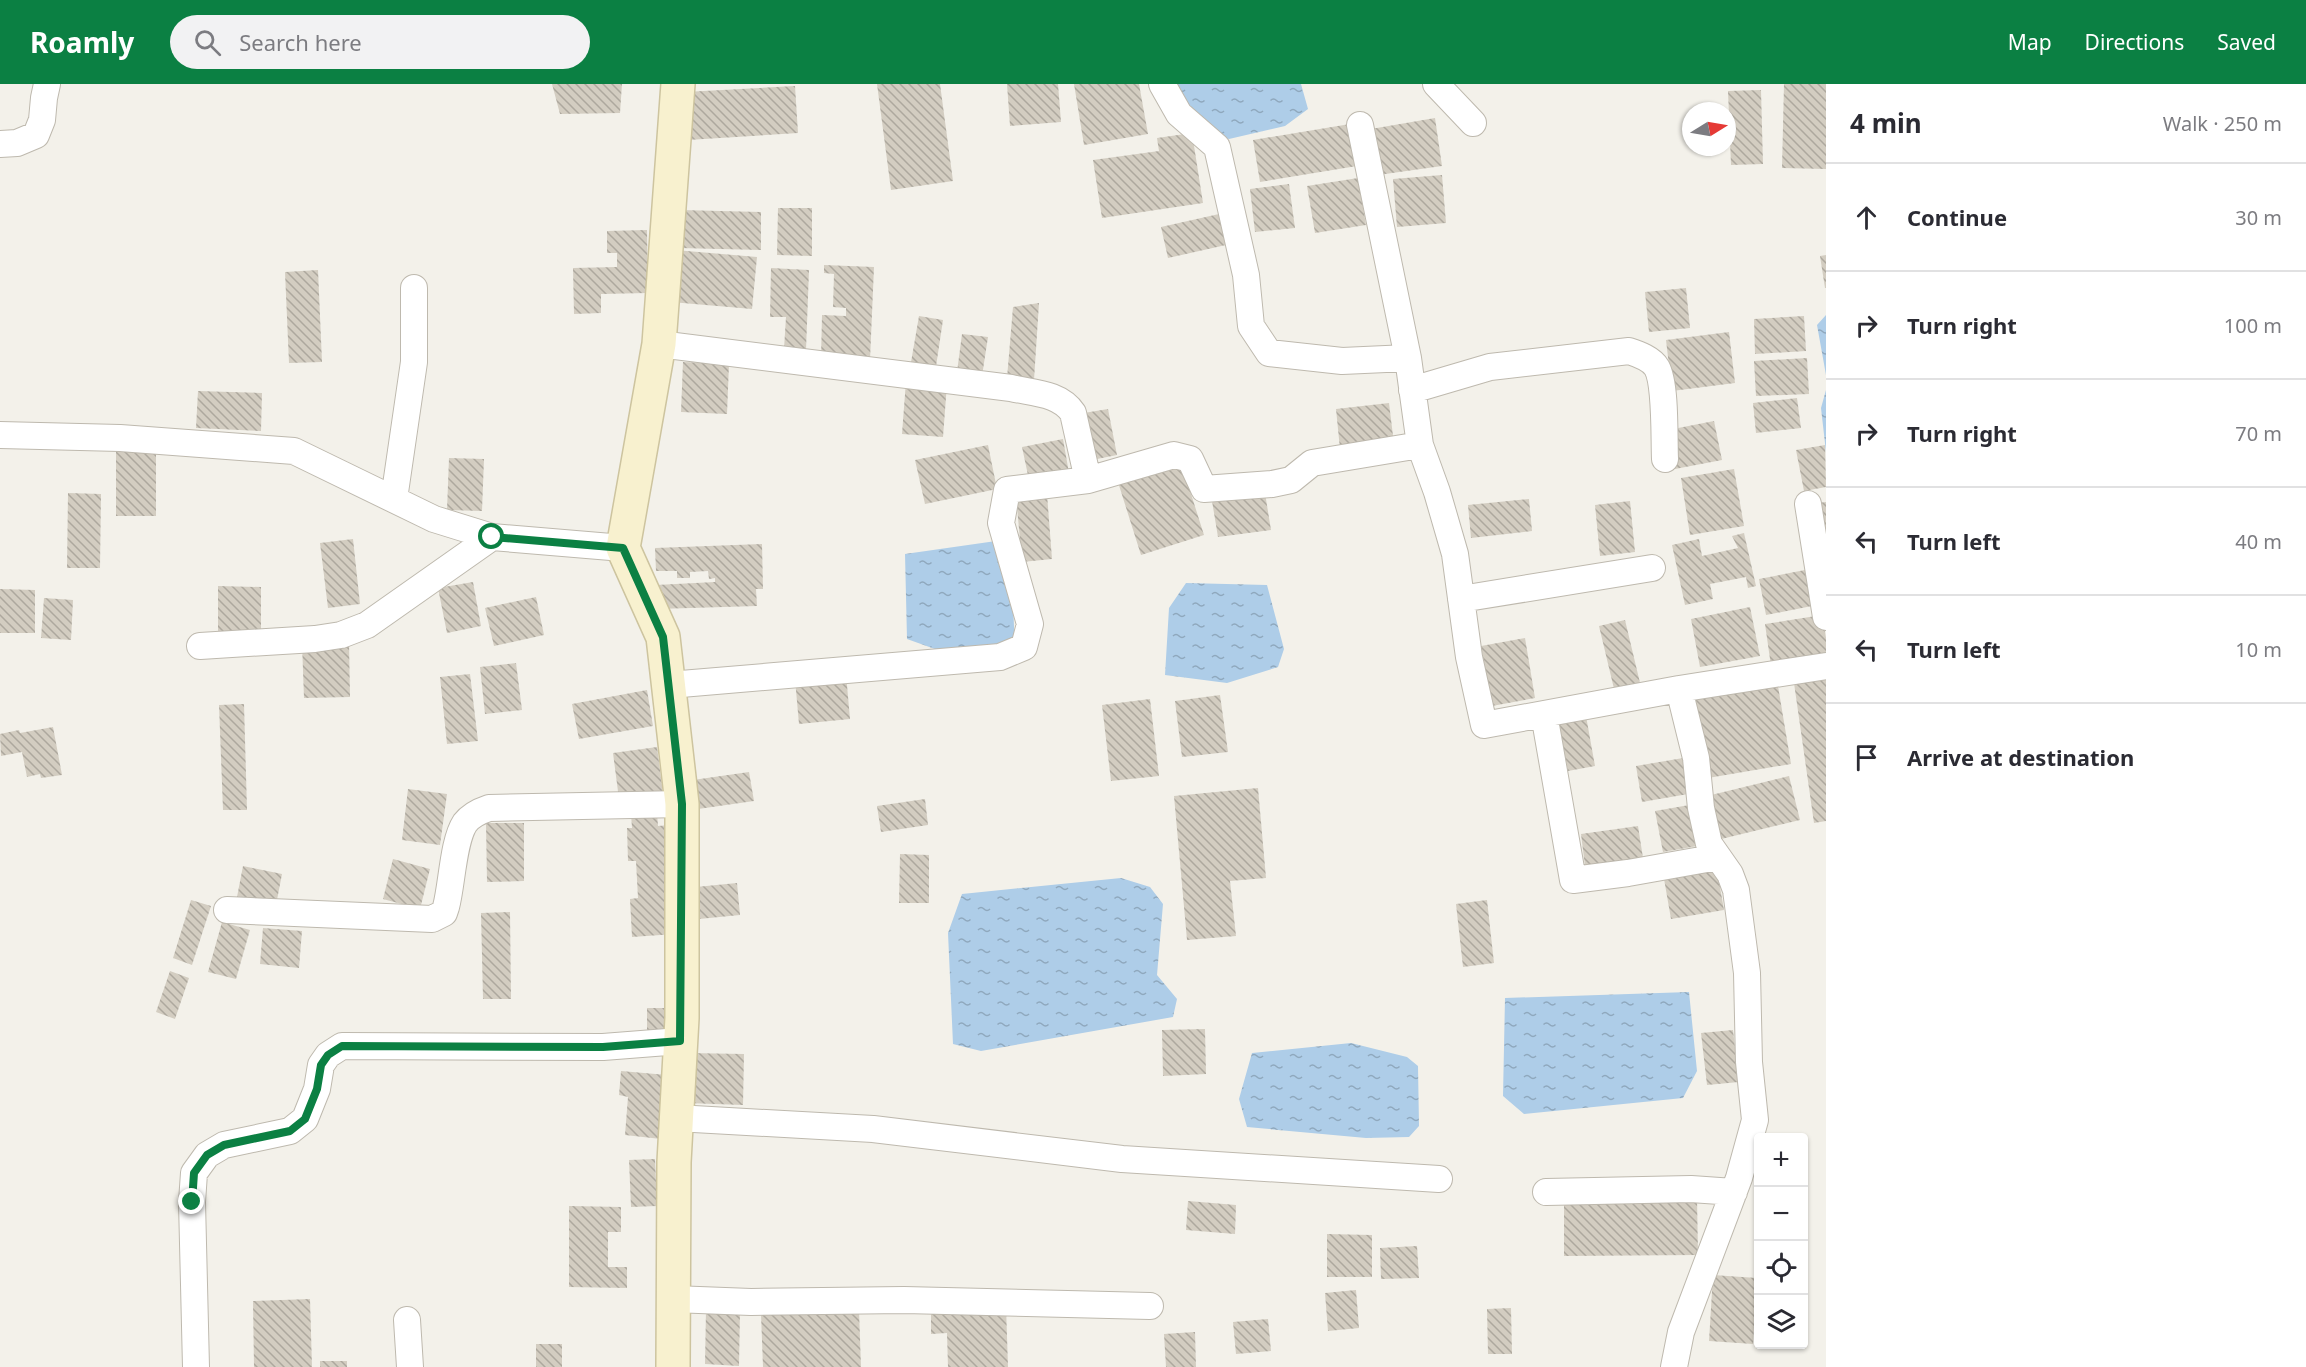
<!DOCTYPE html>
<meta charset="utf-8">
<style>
body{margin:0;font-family:"Noto Sans",sans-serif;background:#f2f2f3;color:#2b2b33}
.controls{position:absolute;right:18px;bottom:18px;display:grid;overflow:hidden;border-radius:6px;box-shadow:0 2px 4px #0004}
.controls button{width:54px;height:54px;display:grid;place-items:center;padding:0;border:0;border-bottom:2px solid #e1e1e2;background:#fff;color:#2b2b33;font:30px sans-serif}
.compass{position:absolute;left:1682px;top:18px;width:54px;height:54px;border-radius:50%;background:#fff;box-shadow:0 2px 4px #0004;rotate:79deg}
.stop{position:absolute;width:18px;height:18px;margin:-14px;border:4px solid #0b8043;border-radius:50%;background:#fff}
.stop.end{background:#0b8043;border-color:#fff;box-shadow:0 2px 6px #0008}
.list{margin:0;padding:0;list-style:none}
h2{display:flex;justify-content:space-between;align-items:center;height:78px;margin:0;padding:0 24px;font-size:26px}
h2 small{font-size:20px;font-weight:400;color:#7c7c81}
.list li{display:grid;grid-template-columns:39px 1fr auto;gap:18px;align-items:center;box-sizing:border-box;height:108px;padding:0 24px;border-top:2px solid #e1e1e2}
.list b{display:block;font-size:22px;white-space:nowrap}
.list em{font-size:20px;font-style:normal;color:#7c7c81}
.icon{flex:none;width:33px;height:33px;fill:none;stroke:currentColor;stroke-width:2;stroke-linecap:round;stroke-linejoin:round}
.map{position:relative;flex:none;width:1826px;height:1283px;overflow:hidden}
header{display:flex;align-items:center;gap:36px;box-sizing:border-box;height:84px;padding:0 30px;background:#0b8043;color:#fff}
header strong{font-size:28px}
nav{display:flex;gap:33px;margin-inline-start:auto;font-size:21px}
.search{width:420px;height:54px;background:#f2f2f3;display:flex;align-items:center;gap:15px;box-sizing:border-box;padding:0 21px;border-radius:33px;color:#7c7c81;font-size:22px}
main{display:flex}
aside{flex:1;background:#fff}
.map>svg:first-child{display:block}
.water{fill:url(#water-ripples)}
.building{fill:url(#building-back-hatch)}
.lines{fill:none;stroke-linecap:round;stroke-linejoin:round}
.street-casing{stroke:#beb9ae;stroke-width:28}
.secondary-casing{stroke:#cdc49f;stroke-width:36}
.street{stroke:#fff;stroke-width:26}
.secondary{stroke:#f8f1cf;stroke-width:33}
.route{stroke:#0b8043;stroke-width:8}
</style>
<header>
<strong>Roamly</strong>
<div class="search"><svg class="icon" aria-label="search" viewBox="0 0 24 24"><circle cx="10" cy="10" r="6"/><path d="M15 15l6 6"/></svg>Search here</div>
<nav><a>Map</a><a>Directions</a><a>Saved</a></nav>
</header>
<main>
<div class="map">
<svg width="1826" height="1283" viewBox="0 0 1826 1283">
<defs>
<pattern id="water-ripples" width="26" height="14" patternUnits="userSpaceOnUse" patternTransform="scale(1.5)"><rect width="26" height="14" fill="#aecde8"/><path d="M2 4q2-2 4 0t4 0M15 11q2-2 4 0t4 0" fill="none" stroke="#8fa8bd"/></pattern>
<pattern id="building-back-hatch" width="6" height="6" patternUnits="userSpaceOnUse" patternTransform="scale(1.5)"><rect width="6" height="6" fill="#d3cdc1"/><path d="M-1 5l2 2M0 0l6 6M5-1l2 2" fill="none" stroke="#ada89e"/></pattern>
</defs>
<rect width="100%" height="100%" fill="#f3f1ea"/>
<path class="water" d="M1173,0H1301L1308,25L1285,42L1229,55L1192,46Z
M1826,231V291L1817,241Z
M1826,306V368L1821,324Z
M1010,455L1015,564L960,574L907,555L905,470Z
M1186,499L1267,501L1284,565L1278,583L1227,599L1165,591L1169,524Z
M1121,794L1150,803L1163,820L1157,891L1177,915L1173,933L981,967L953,960L948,849L962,810Z
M1689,908L1697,987L1683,1014L1524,1030L1503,1012L1505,914Z
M1351,959L1407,973L1418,982L1419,1042L1409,1053L1366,1054L1247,1043L1239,1015L1252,969Z"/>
<path class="building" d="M552,0H622L620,29L560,30Z
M877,0H940L953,97L891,106Z
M1007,0H1058L1061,38L1010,42Z
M1074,0H1139L1148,50L1084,61Z
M1784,0H1826V85L1782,84Z
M795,2L798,49L688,56L685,8Z
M1761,6L1763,80L1731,81L1728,7Z
M1435,34L1442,82L1378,91L1371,45Z
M1350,40L1357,82L1260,98L1253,56Z
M1192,49L1203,119L1102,134L1093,76L1159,67L1157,54Z
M1442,91L1446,139L1397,143L1393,95Z
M1358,94L1366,141L1315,149L1307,102Z
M1289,100L1295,144L1255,148L1250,105Z
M778,124H812V172L777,171Z
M680,126L761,128V166L679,164Z
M1219,130L1226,161L1168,174L1161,143Z
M647,146L648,209L601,210V229L574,230L573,184L617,183V169H607V147Z
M675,166L757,173L752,225L671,218Z
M1826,171V204H1825L1820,172Z
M824,181L874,183L870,276L821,275L822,231L846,232V224L833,223L834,190L824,189Z
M771,184L809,186L806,266L784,265L786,233H770Z
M318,186L322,278L289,279L285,188Z
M1686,204L1690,244L1649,248L1645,208Z
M1039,219L1034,296L1007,294L1013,223Z
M919,232L943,236L935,289L910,284Z
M1804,232L1806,267L1755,270L1754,235Z
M1729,248L1735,299L1672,307L1666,256Z
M962,250L988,253L982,292L957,288Z
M1807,274L1809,310L1756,312L1754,277Z
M683,278L729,280L727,330L681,328Z
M906,297L947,300L943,353L902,350Z
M198,307L262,309L261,347L196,344Z
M1797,314L1801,344L1756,349L1753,319Z
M1389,319L1394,360L1340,365L1336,325Z
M1108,325L1117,371L1087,377L1078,330Z
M1714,337L1722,376L1675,385L1668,346Z
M1063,355L1069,389L1029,396L1022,363Z
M988,361L997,405L925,420L915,376Z
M1825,361L1826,403L1804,407L1796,366Z
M116,366H156V432H116Z
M449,374L484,375L482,427L447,426Z
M1180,375L1204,451L1141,471L1117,395Z
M1734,385L1744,442L1690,451L1681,394Z
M68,409L101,410L100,484H67Z
M1265,409L1271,446L1218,453L1212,417Z
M1047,410L1052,475L1022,478L1016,412Z
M1529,415L1532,447L1471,454L1468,421Z
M1630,417L1635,468L1600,472L1595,421Z
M1826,418V476L1817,419Z
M1744,449L1756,502L1748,504L1746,493L1710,500L1713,515L1685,521L1672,461L1699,455L1702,472L1738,464L1732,452Z
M353,455L360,520L328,524L320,459Z
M762,460L763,505H756L757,522L657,525L656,501L715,498V494L709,495L708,487L690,488V494H677V487H656L655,464Z
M1810,485L1817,521L1766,531L1759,495Z
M473,498L481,542L447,549L438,504Z
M218,502L261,503V554L218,553Z
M0,505L35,506V549H0Z
M536,513L544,551L494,562L485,524Z
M44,514L73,516L71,556L41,554Z
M1750,523L1760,572L1700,583L1691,535Z
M1822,531L1826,554V575L1771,582L1765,540Z
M1625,536L1641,603L1615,609L1599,542Z
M1525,554L1535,614L1492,622L1481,562Z
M349,558L350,613L304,614L302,559Z
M516,579L522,626L485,630L480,583Z
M1826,587V737L1814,739L1793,592Z
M470,590L478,657L447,660L440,593Z
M846,590L850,635L799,640L795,595Z
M1777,596L1791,680L1708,694L1694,610Z
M647,606L653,642L579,655L572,620Z
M1220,611L1228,668L1182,673L1175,617Z
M1150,615L1159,692L1111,697L1102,621Z
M244,620L247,726H223L219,621Z
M1586,632L1595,682L1568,687L1558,637Z
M53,643L62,691L41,694L40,690L27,693L22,668L1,672L0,650L19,646L20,649Z
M657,663L663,709L619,715L613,669Z
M1689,673L1694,709L1642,718L1636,682Z
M749,688L754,717L691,726L686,697Z
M1789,692L1800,736L1713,757L1703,713Z
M1258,704L1266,794L1230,797L1236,852L1187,856L1174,712Z
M408,705L447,710L440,761L402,756Z
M925,715L928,741L881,748L877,722Z
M1695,720L1703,761L1663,768L1655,727Z
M657,729L658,742L670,741L675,850L632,853L630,815L638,814L636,777H628L627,744H632L631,730Z
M486,739H524V797L487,798Z
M1638,742L1643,774L1585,782L1581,750Z
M900,770L929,771V819H899Z
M393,775L430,785L420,825L383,815Z
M1716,780L1724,826L1671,835L1663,789Z
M243,782L282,790L276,821L237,813Z
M737,799L740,831L699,835L696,803Z
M191,816L211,822L192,881L173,874Z
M1487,816L1494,879L1463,883L1456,820Z
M510,828L511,915H483L481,829Z
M222,838L250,846L236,895L208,888Z
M263,844L302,847L299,884L260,880Z
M170,887L189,894L175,935L156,928Z
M647,924H672V951H647Z
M1205,945L1206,990L1163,992L1162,946Z
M1733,946L1739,998L1707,1001L1701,949Z
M688,969L744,970L743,1021L686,1019Z
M621,987L667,991L661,1055L625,1051L628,1013L619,1011Z
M655,1075L657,1122L631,1123L629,1076Z
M1564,1114H1697L1698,1171L1564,1172Z
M1188,1117L1236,1121L1235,1150L1186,1146Z
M569,1122L621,1123V1148H608V1183H627V1204L569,1203Z
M1327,1150L1372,1151V1193H1327Z
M1417,1162L1419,1194L1381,1195L1380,1164Z
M1713,1191L1757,1194L1753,1260L1709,1257Z
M1356,1206L1359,1244L1328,1247L1325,1209Z
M310,1215L312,1283H254L253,1217Z
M931,1220L1006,1222L1008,1283H948L947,1249L931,1250Z
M1511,1224L1512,1270H1488L1487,1225Z
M706,1226L740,1227L739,1282L705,1280Z
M859,1226L861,1283H763L761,1230Z
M1268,1235L1271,1267L1236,1270L1233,1238Z
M1195,1248L1196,1283H1166L1164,1250Z
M536,1260H562V1283H536Z
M320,1277H347V1283H320Z"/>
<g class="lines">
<g class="street-casing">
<path id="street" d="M1162,0L1179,30L1217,63L1246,191L1251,242L1269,269L1342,277L1408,274L1420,361L1437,408L1455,470L1469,573L1484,641L1679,605L1826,582
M1436,0L1473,39
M1360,41L1408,274
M0,60L17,59L36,51L42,36L44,14L47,0
M659,260L1011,304C1033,309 1060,309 1073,329L1088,396
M1412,306L1490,283L1629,267C1638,270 1652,275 1657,284C1666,301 1664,354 1665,375
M0,351L120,354L294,367L434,435L492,453L623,464
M394,415L414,278V204
M1808,420L1826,533
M1461,515L1652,484
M200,562L315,555L341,551L367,541L492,453
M669,601L1000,573L1024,563L1030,540L1001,439L1007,406L1088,396L1174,371L1190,375L1204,405L1272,400L1291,396L1312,379L1420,361
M1544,630L1573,796L1628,789L1718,773
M227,826L432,835L444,829L446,823C452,801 453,757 465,739C471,731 480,727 489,724L682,720
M676,1034L873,1045L1122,1075L1439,1095
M1546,1108L1691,1105L1734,1108
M673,1215L751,1218L904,1216L1150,1222
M407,1236L410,1283
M196,1283L192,1118L194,1089L207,1071L224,1061L290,1047L305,1035L317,1005L321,981L328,971L342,962L603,963L680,957
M1674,1283L1681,1248L1739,1094L1755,1036L1749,978L1747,889L1736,806L1730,790L1709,760L1701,724L1696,674L1679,605"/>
</g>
<g class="secondary-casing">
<path id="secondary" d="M673,1283L674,1078L682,934V720L663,553L623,464L659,260L678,0"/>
</g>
<use href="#street" class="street"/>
<use href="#secondary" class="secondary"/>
</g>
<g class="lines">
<path class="route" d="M192,1118L194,1089L207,1071L224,1061L290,1047L305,1035L317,1005L321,981L328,971L342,962L603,963L680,957L682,720L663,553L623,464L492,453"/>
</g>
</svg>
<div class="controls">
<button>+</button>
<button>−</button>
<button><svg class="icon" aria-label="locate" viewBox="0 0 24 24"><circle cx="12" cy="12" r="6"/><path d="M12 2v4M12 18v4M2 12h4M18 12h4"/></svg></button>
<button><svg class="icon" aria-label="layers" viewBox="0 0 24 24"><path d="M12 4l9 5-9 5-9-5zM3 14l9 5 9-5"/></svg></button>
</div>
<svg class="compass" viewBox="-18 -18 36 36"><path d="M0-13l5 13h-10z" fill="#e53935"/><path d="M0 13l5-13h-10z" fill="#7c7c81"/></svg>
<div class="stop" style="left:492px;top:453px"></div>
<div class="stop end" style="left:192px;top:1118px"></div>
</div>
<aside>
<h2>4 min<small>Walk · 250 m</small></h2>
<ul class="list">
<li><svg class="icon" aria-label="ahead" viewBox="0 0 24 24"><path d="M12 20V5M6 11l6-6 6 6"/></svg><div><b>Continue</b></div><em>30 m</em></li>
<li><svg class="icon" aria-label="right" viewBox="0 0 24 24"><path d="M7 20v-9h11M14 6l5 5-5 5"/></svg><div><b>Turn right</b></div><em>100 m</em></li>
<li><svg class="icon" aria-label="right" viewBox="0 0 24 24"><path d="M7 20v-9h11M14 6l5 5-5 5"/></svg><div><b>Turn right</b></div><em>70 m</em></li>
<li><svg class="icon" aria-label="left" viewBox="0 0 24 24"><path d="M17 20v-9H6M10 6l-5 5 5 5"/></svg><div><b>Turn left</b></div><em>40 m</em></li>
<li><svg class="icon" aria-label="left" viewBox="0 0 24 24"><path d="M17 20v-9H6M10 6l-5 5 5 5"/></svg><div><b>Turn left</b></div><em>10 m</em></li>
<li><svg class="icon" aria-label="arrive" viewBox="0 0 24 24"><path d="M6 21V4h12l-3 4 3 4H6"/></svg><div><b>Arrive at destination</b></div></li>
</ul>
</aside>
</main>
